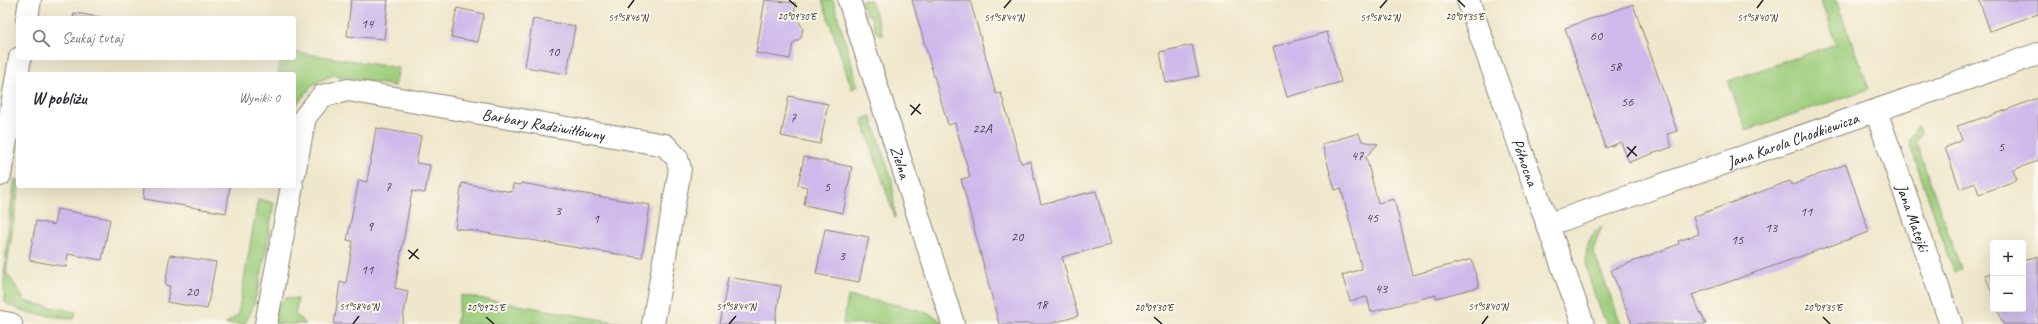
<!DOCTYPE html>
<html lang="pl">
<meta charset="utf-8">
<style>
body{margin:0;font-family:Caveat,sans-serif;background:#f2f2f3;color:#2b2b33}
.controls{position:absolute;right:12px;bottom:12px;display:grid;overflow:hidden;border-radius:4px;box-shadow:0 4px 16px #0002}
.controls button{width:36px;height:36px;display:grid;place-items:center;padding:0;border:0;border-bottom:1px solid #e1e1e2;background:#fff;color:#2b2b33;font:20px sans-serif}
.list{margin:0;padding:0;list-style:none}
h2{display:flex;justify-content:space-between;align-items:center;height:52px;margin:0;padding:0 16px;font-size:17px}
h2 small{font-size:13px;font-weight:400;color:#7c7c81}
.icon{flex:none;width:22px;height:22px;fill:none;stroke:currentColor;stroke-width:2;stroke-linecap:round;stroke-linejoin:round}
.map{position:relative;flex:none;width:2038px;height:324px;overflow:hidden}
.search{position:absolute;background:#fff;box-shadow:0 4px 16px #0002;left:16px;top:16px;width:280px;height:44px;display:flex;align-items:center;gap:10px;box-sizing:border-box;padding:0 14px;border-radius:4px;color:#7c7c81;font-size:15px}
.panel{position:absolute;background:#fff;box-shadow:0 4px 16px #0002;left:16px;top:72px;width:280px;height:116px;border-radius:4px}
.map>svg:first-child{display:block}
.green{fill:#9dcd7c;stroke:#5c744c}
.building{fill:#cdb9eb}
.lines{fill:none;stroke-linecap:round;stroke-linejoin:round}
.minor-casing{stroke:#868274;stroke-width:24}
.minor{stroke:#fff;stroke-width:22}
.ticks{fill:none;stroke:#1c1c1c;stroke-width:1.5}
.labels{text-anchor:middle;stroke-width:4;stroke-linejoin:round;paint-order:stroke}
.number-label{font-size:14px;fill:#484350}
.street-label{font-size:16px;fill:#1c1c1c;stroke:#fbf7ec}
.ticks-label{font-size:10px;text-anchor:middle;fill:#1c1c1c;stroke:#fbf7ec;stroke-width:4;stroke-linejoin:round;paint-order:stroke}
</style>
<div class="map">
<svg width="2038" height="324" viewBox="0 0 2038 324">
<rect width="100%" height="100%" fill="#fbf7ec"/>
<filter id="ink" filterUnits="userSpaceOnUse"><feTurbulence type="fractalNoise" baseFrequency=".025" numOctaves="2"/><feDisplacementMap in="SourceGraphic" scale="8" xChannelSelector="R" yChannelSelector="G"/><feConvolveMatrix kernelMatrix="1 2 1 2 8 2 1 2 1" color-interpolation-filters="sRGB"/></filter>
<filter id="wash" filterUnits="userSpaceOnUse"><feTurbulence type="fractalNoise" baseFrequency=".012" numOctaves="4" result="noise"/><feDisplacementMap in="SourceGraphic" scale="16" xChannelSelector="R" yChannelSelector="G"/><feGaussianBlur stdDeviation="0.9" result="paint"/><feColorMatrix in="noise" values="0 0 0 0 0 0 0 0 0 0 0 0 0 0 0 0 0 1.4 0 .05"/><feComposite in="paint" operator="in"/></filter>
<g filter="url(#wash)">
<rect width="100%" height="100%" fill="#efe7cb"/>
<path class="green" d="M822,0H833L858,86L852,89Z
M861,0H871L883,36L876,32L870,15L866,14Z
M1821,0H1836L1869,89L1746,130L1728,81L1836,44Z
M294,52L399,68L395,86L333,75L314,84L294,107V74H278L281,58H294Z
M871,116L892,180L895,218L862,119Z
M1917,126L1921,133L1916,142L1961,269L1954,272L1909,142Z
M15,179L18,180L19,186L6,272L26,302L76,312L74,319C53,315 24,316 6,303C0,291 11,199 15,179Z
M258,199L274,203C269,228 259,308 244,324H225L238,315Z
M1602,226L1593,250L1621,324H1606C1596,295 1569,248 1602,226Z
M461,295L615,322L629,324H456Z
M848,296C865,300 937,308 942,324H843Z
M286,298L298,299L295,314L306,324H273L276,307Z"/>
<g id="blocks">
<path class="building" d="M351,0H388L384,39L347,36Z
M765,0L796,3L794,14L803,28L801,38L793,43L790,59L756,53Z
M912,0H970L996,94L1001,93L1021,163L1030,161L1041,204L1096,191L1110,245L1062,257L1078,316L1049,324H999L961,179L970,177L955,123L948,125Z
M1979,0H2038V14L1990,31Z
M1633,4L1677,131L1667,134L1672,147L1629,162L1621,142L1606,148L1565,28Z
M457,8L484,14L478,42L451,37Z
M74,13L107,18H73Z
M533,19L575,26L567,74L525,67Z
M1327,32L1341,82L1287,97L1273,47Z
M1192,45L1199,76L1166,83L1160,52Z
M789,96L828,104L820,144L781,136Z
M2038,98V161L2013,170L2017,180L1996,188L1979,194L1975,183L1960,189L1945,148L1962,140L1957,126L1985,117V118Z
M376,128L421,136L416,163L430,165L425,193L412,191L395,288L408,291L402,324H334L340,282L346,283L353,241L347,240L359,180L367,182Z
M1359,133L1362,141L1378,144L1366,157L1378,203L1394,199L1413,275L1472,259L1479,287L1436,298V295L1371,312L1367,297L1350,301L1342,275L1362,269L1341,188L1335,190L1322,144Z
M804,157L852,167L843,213L804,205L807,187L798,185Z
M1846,164L1869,232L1692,295L1706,324H1632L1611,270L1679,244L1678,241L1699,234L1693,217L1776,186L1790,181L1792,185Z
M462,183L512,192L513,184L521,185V183L650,205L642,258L455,228Z
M145,186H230L226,213L144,199Z
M57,209L110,219L102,260L68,254L66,267L29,260L36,221L54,225Z
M825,229L869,237L859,282L816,274Z
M170,255L216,262L207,309L167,302L170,286L165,285Z
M2038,256V324H2003L1998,309H2023V261Z
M1993,272V296L1985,275Z
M728,277L781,286L775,324H720Z"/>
</g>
</g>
<g filter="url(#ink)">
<use href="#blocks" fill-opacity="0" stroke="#868274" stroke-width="1"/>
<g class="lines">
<g class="minor-casing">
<g id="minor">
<path id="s1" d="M849,0L953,324"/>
<path id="s2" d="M1468,0L1583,324"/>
<path d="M27,18L30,0"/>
<path id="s3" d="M1876,111L1951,324"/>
<path id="s4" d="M294,174L305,117L322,96L348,90L665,145L677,158L680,169L653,324"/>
<path d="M0,175L20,58"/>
<path id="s5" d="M1547,225L2038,54"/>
<path d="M0,322L11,324"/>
<path d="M266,324L292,186"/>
</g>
</g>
<use href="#minor" class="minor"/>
</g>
</g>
<path class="ticks" d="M789,0L797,7M1458,0L1465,7M628,8L634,0M1004,8L1011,0M1380,8L1387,0M1757,8L1763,0M910,105L921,114M911,115L920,104M1627,147L1637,156M1627,157L1636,146M408,250L419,259M409,259L418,249M486,317L494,324M1154,317L1162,324M1823,317L1830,324M353,324L359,316M729,324L736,316M1482,324L1488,316"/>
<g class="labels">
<g class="number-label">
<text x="367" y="28">14</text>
<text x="1596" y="40">60</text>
<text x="553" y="56">10</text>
<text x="1615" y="71">58</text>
<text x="1627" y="106">56</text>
<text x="793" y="122">7</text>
<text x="982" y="133">22A</text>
<text x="2001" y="151">5</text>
<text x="1357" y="160">47</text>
<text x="388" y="191">7</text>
<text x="827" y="191">5</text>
<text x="558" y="215">3</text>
<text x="1806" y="216">11</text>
<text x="1372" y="222">45</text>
<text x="596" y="223">1</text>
<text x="370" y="231">9</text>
<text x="1771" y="232">13</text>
<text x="1017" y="241">20</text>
<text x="1737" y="244">15</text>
<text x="842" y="260">3</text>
<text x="367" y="274">11</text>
<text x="1381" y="293">43</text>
<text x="192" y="296">20</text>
<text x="1041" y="309">18</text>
</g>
<g class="street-label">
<text dy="6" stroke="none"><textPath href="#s4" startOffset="310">Barbary Radziwiłłówny</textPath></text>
<text dy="6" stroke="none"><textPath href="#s5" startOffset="260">Jana Karola Chodkiewicza</textPath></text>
<text dy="6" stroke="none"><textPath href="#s1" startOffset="170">Zielna</textPath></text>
<text dy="6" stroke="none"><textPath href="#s2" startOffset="172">Północna</textPath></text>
<text dy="6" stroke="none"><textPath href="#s3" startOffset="113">Jana Matejki</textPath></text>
</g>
</g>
<g class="ticks-label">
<text x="797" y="20">20°09'30"E</text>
<text x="1465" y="20">20°09'35"E</text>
<text x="628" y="21">51°58'46"N</text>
<text x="1004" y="21">51°58'44"N</text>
<text x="1380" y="21">51°58'42"N</text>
<text x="1757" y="21">51°58'40"N</text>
<text x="359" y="310">51°58'46"N</text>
<text x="736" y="310">51°58'44"N</text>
<text x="1488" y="310">51°58'40"N</text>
<text x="486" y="311">20°09'25"E</text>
<text x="1154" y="311">20°09'30"E</text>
<text x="1823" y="311">20°09'35"E</text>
</g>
</svg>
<div class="controls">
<button>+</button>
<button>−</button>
</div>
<div class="search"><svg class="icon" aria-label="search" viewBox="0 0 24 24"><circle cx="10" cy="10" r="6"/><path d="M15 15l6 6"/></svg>Szukaj tutaj</div>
<section class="panel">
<h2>W pobliżu<small>Wyniki: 0</small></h2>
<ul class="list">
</ul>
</section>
</div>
